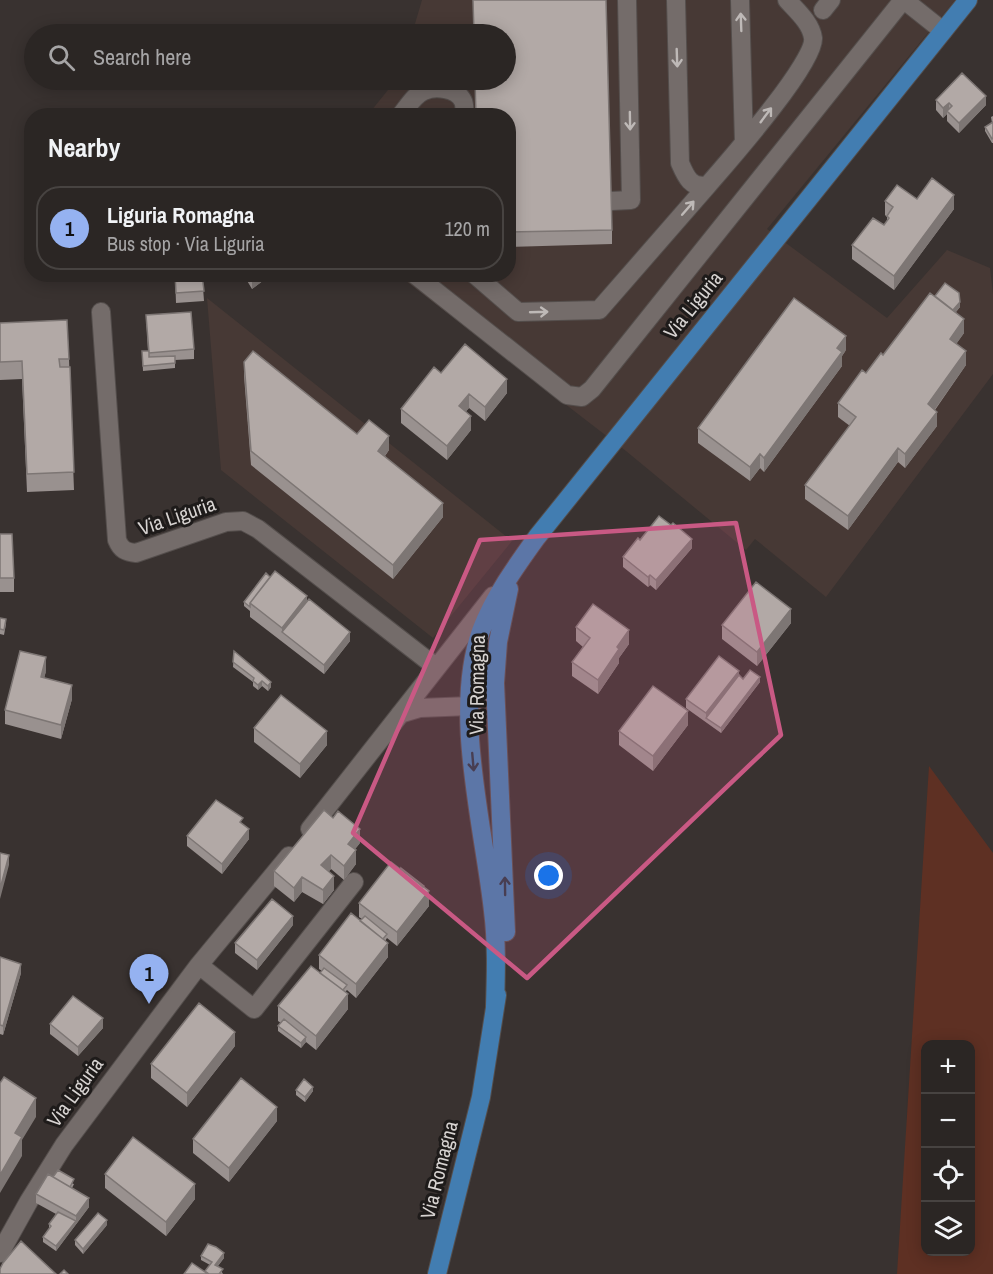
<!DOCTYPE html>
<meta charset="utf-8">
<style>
body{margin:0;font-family:"Archivo Narrow",sans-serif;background:#373231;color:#f1f3f6}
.controls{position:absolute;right:18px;bottom:18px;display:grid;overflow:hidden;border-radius:12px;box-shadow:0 3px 15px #0003}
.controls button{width:54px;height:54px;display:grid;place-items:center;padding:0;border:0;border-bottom:2px solid #474341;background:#2b2624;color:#f1f3f6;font:30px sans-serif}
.you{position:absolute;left:549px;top:876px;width:21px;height:21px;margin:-15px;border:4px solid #fff;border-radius:50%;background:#1a73e8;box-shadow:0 0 0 9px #1a73e833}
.badge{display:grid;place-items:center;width:39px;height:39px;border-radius:50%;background:#95b2f1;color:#111;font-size:20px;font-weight:700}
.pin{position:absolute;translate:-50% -50px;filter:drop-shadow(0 2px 3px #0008)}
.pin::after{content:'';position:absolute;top:32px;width:21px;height:18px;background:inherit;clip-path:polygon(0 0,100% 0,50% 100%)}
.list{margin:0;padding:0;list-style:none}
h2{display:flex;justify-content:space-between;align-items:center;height:78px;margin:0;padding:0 24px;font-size:26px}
h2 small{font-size:20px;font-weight:400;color:#a6a5a6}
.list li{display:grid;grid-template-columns:39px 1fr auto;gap:18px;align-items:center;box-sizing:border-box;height:84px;margin:0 12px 12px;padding:0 12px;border:2px solid #474341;border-radius:24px}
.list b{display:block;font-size:22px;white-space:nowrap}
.list p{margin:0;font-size:20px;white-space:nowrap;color:#a6a5a6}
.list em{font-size:20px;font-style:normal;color:#a6a5a6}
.icon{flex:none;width:33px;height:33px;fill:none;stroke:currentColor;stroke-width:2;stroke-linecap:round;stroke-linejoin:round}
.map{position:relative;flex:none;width:993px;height:1274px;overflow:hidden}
.search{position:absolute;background:#2b2624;box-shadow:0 3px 15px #0003;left:24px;top:24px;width:492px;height:66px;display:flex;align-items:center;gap:15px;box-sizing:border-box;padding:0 21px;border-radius:33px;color:#a6a5a6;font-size:22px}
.panel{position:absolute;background:#2b2624;box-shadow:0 3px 15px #0003;left:24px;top:108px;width:492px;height:174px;border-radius:24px}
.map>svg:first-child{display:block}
.built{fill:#473935}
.green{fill:#5e3023;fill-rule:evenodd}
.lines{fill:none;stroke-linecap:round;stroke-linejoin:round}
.minor-casing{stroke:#544e4c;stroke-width:20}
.major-casing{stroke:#544e4c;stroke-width:20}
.minor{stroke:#746c6a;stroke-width:18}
.major{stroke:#427db1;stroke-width:18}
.wall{fill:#99918f}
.shaded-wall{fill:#7d7674}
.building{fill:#b2a9a6;stroke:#7d7674;stroke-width:1.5}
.oneway{stroke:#beb9b7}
.oneway2{stroke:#293847}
.marked{fill:#c95984;fill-opacity:0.2;stroke:#c95984;stroke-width:4.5;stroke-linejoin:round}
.labels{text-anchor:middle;stroke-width:6;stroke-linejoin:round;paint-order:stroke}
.street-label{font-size:20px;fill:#d7d3d1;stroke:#1e1b1a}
</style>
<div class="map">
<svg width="993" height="1274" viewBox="0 0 993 1274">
<rect width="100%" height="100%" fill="#393230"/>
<path class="built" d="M422,0H955L767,229L887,318L947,250L990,268L993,294V374L826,597L755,539L746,550L626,451L398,275L508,274V116H367L396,80H506V34H412Z
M207,298L512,541L433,638L221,470Z"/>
<path class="green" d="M929,766L993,853V1274H897ZM926,1044H970V1252H926Z"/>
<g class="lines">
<g class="minor-casing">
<path id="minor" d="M676,0L680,163C686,177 691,189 708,185C727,163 816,62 813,38C811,23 797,11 787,0
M740,0L744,143
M904,0L943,31
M823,10L831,0
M400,116C407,108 414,95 424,91C435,86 457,88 463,101C465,105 464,111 465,116
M611,201L631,200L627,0
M414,274L567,395L582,397L592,389L903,0
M474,274L518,312L599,310L708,185
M101,312L117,540C121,550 126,552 136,553L226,522L243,521L258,529L436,667
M400,714L420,708L470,706L486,696L495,683
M310,829L493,596
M199,965L254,1009L354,882
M0,1253L29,1201L64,1145L199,965L289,856"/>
</g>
<g class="major-casing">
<path id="major" d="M506,932L495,683L498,642L509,589
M495,1006C496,975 497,942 493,911C484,827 452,712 481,631C494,597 516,566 537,537L968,0
M437,1274L481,1097L497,995"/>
</g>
<use href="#minor" class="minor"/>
<use href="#major" class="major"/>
</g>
<path class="wall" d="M936,100L986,105L959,133L947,121V114L943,118L936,110Z
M508,116L612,230V244L508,247Z
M993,116V143H992L985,131V127L992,123L991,117Z
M917,199L954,209L894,290L852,259V245L884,225L887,221V217L885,215V201Z
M175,274H202L204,301L176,303Z
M243,274H272L252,289Z
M935,296L960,307L956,312L964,333L956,344L966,365L935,410L937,426L905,468L898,462L848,530L805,499V485L850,426L838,417V403L883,355Z
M146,315L194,349V359L175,360V368L143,371L142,351H148Z
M0,323L69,359L74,490L27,492L22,379L0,380Z
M846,350L842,356V366L764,472L760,468L750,481L698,443V428Z
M244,362L357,434L389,450L385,456L443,517L393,579L251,465L244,376Z
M441,373L507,393L485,421L469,408L466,411L471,430L447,460L401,423V409Z
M0,534L14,578V592H0V611Z
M640,540L692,548L656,590L650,585L648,587L623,567V557Z
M270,577L307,601L350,641L324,674L250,617V611L244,606V602Z
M0,618L6,624L4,635L0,634Z
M791,623L757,666L722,639V625Z
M576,627L629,644L619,658V663L598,694L572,676V662L583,647L576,641Z
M234,651L271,687L268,691L262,686L258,690L253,686V682L233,667Z
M46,671L44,678L72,699L61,739L5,724V710Z
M739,675L743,679L760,682L721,733L686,708V699Z
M688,725L653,771L619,745V731Z
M254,728L327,745L300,778L254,742Z
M243,824L249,839L222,874L187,846V836Z
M360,843L355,849L356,864L344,880L331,869L329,871L334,890L323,904L302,892L294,902L274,886V871Z
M424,887L429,906L397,946L387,938L385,941L388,957L356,998L347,990L345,992L348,1009L316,1050L306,1042L301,1048L278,1031V1026L281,1023L278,1021V1006L322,971L319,969V955L362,919L359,917V903Z
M293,925L257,970L235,953V943Z
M0,957L21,973L3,1035L0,1034Z
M50,1024L103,1028L78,1056L50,1034Z
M235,1046L187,1107L151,1078V1064Z
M296,1090L313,1091L305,1102L296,1095Z
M277,1121L229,1182L193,1153V1139Z
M105,1174L195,1199L166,1236L105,1188Z
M53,1177L74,1184L72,1188L89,1207L56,1251L43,1242V1237L49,1229V1224L56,1214L36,1203V1194Z
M107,1225L83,1254L75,1245V1240Z
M201,1256L224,1258L218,1266L223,1274L205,1272L210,1265L201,1260Z"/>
<path class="shaded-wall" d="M986,96V105L959,133V123Z
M949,103V113L947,111V114L943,118V108Z
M954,195V209L894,290V276Z
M258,274H272L252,289V279Z
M960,302V307L948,321V316Z
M964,319V333L950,353V339Z
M846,336V350L842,356V366L764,472V458L837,348Z
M966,351V365L928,419V404Z
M507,379V393L485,421V407Z
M469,394V408L459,420V406Z
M937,412V426L905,468V454Z
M471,416V430L447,460V446Z
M389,436V450L378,465V451Z
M898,448V462L848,530V516Z
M760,454V468L750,481V467Z
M443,503V517L393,579V565Z
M692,539V548L656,590V580Z
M650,575V585L648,587V577Z
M307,596V610L282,632V628Z
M791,609V623L757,666V652Z
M629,630V644L619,658V663L598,694V680L617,647Z
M350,632V641L324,674V665Z
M46,657V671L41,691V677Z
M739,671V680L706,718V723V713Z
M760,677V682L721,733V728Z
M262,681V686L258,690V685Z
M271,682V687L268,691V686Z
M72,685V699L61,739V725Z
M688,711V725L653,771V756Z
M327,731V745L300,778V764Z
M249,829V839L222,874V864Z
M360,829V843L348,858V844Z
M356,850V864L344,880V866Z
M9,855V865L0,899V889Z
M331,855V869L321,880V865Z
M334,876V890L323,904V890Z
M302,877V892L294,902V888Z
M429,891V906L397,946V932Z
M293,916V925L257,970V960Z
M388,943V957L356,998V984Z
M21,964V973L3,1035V1026Z
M348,994V1009L316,1050V1036Z
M103,1018V1028L78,1056V1047Z
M235,1032V1046L187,1107V1093Z
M306,1037V1042L301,1048V1043Z
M313,1087V1091L305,1102V1097Z
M36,1098V1117L22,1140V1156L0,1193V1175L15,1133Z
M277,1107V1121L229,1182V1168Z
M195,1184V1199L166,1236V1222Z
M89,1198V1207L56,1251V1246L76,1221V1216Z
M107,1220V1225L83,1254V1249Z
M224,1253V1258L215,1269V1265Z"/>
<path class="building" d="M473,0H606L612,230L508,232V116H476L475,80H506V34H474Z
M962,73L986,96L959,123L947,111L952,106L949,103L943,108L936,100Z
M993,122V138L992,139L985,127Z
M932,178L954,195L894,276L852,245L873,218L884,225L889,218L887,216L893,207L885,201L897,185L917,199Z
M175,274H202L204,291L176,293Z
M249,274H258L252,279Z
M945,283L959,293L960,302L953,310L935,296Z
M930,293L964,319L950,339L966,351L928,404L937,412L905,454L898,448L848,516L805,485L856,417L838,403L862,370L866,373L881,353L883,355Z
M794,298L846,336L837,348L842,352L764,458L760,454L750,467L698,428Z
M191,312L194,349L149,353L146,315Z
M67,320L69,359H59L60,367H70L74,472L27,474L22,361L0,362V323Z
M465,344L507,379L485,407L469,394L459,406L471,416L447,446L401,409L434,367L441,373Z
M142,351H149V357L175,356V363L143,366Z
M253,351L357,434L369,420L389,436L378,451L443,503L393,565L251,451L244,362Z
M659,516L671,525L673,523L692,539L656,580L650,575L648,577L623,557L638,538L640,540Z
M0,534H12L14,578H0Z
M275,571L307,596L282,628L250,603Z
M266,573L270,577L250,603V607L244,602Z
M756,582L791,609L757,652L722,625Z
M309,599L350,632L324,665L282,632Z
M593,604L629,630L617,647L619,649L598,680L572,662L590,638L576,627Z
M0,618L6,619L4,630L0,629Z
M20,651L46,657L41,677L72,685L61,725L5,710Z
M234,651L271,682L268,686L262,681L258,685L253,681L254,678L233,662Z
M719,656L739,671L706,713L686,699Z
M750,670L760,677L721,728L706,718L739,675L743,679Z
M653,686L688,711L653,756L619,731Z
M281,695L327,731L300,764L254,728Z
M216,800L243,818L240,822L249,829L222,864L187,836Z
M324,810L333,818L338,811L360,829L348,844L356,850L344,866L331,855L321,865L334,876L323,890L302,877L294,888L274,871Z
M0,853L9,855L0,889Z
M391,862L429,891L397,932L359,903Z
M401,868L424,886L423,887L401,869Z
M272,899L293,916L257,960L235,943Z
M351,913L388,943L356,984L319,955Z
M365,916L387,934L383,939L360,921Z
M0,957L21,964L3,1026L0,1025Z
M311,966L348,994L316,1036L278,1006Z
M324,968L347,985L343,990L320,973Z
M73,996L103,1018L78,1047L50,1024Z
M199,1003L235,1032L187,1093L151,1064Z
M284,1019L306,1037L301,1043L278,1026Z
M4,1077L36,1098L15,1133L22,1137L0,1175V1083Z
M241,1078L277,1107L229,1168L193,1139Z
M304,1079L313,1087L305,1097L296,1090Z
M133,1137L195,1184L166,1222L105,1174Z
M58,1170L74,1179L70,1187L53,1177Z
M48,1174L89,1198L76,1216L36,1194Z
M58,1212L76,1221L56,1246L43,1237L51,1226L49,1224Z
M98,1213L107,1220L83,1249L75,1240Z
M21,1241L56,1274H0V1269L3,1263Z
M208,1244L216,1247L224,1253L215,1265L223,1269L219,1274H209L205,1271L212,1262L201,1256Z
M192,1263L208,1274H184Z
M64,1270L68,1274H60Z"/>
<defs><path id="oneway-shaft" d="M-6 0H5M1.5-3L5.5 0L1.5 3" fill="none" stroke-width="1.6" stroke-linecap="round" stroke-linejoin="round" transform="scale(1.5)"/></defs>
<g class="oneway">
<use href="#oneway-shaft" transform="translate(741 22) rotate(-92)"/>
<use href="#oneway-shaft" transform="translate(677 58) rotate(88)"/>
<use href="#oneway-shaft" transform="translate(766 115) rotate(-53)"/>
<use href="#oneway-shaft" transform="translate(630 121) rotate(89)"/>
<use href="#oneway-shaft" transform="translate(688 208) rotate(-49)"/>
<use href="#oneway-shaft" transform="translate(539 312) rotate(-2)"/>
</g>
<g class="oneway2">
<use href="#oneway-shaft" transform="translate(473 762) rotate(85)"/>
<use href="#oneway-shaft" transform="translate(505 886) rotate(-91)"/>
</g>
<path class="marked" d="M736,523L781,735L527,978L353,833L480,540Z"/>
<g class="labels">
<g class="street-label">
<text transform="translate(693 305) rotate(-51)" y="7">Via Liguria</text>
<text transform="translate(177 516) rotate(-19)" y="7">Via Liguria</text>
<text transform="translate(477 685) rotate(-89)" y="7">Via Romagna</text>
<text transform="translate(75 1092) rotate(-54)" y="7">Via Liguria</text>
<text transform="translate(439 1170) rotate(-76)" y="7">Via Romagna</text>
</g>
</g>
</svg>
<div class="controls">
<button>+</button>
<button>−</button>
<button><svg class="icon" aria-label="locate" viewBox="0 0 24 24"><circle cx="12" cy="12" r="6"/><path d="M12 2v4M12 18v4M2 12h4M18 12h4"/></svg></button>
<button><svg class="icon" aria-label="layers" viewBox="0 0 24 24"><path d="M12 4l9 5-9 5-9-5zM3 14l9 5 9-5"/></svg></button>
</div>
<div class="you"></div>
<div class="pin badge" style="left:149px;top:1004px">1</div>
<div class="search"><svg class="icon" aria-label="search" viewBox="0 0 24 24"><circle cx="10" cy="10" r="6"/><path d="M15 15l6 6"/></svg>Search here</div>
<section class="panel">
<h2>Nearby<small></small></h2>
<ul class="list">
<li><span class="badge">1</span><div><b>Liguria Romagna</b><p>Bus stop · Via Liguria</p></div><em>120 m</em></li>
</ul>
</section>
</div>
